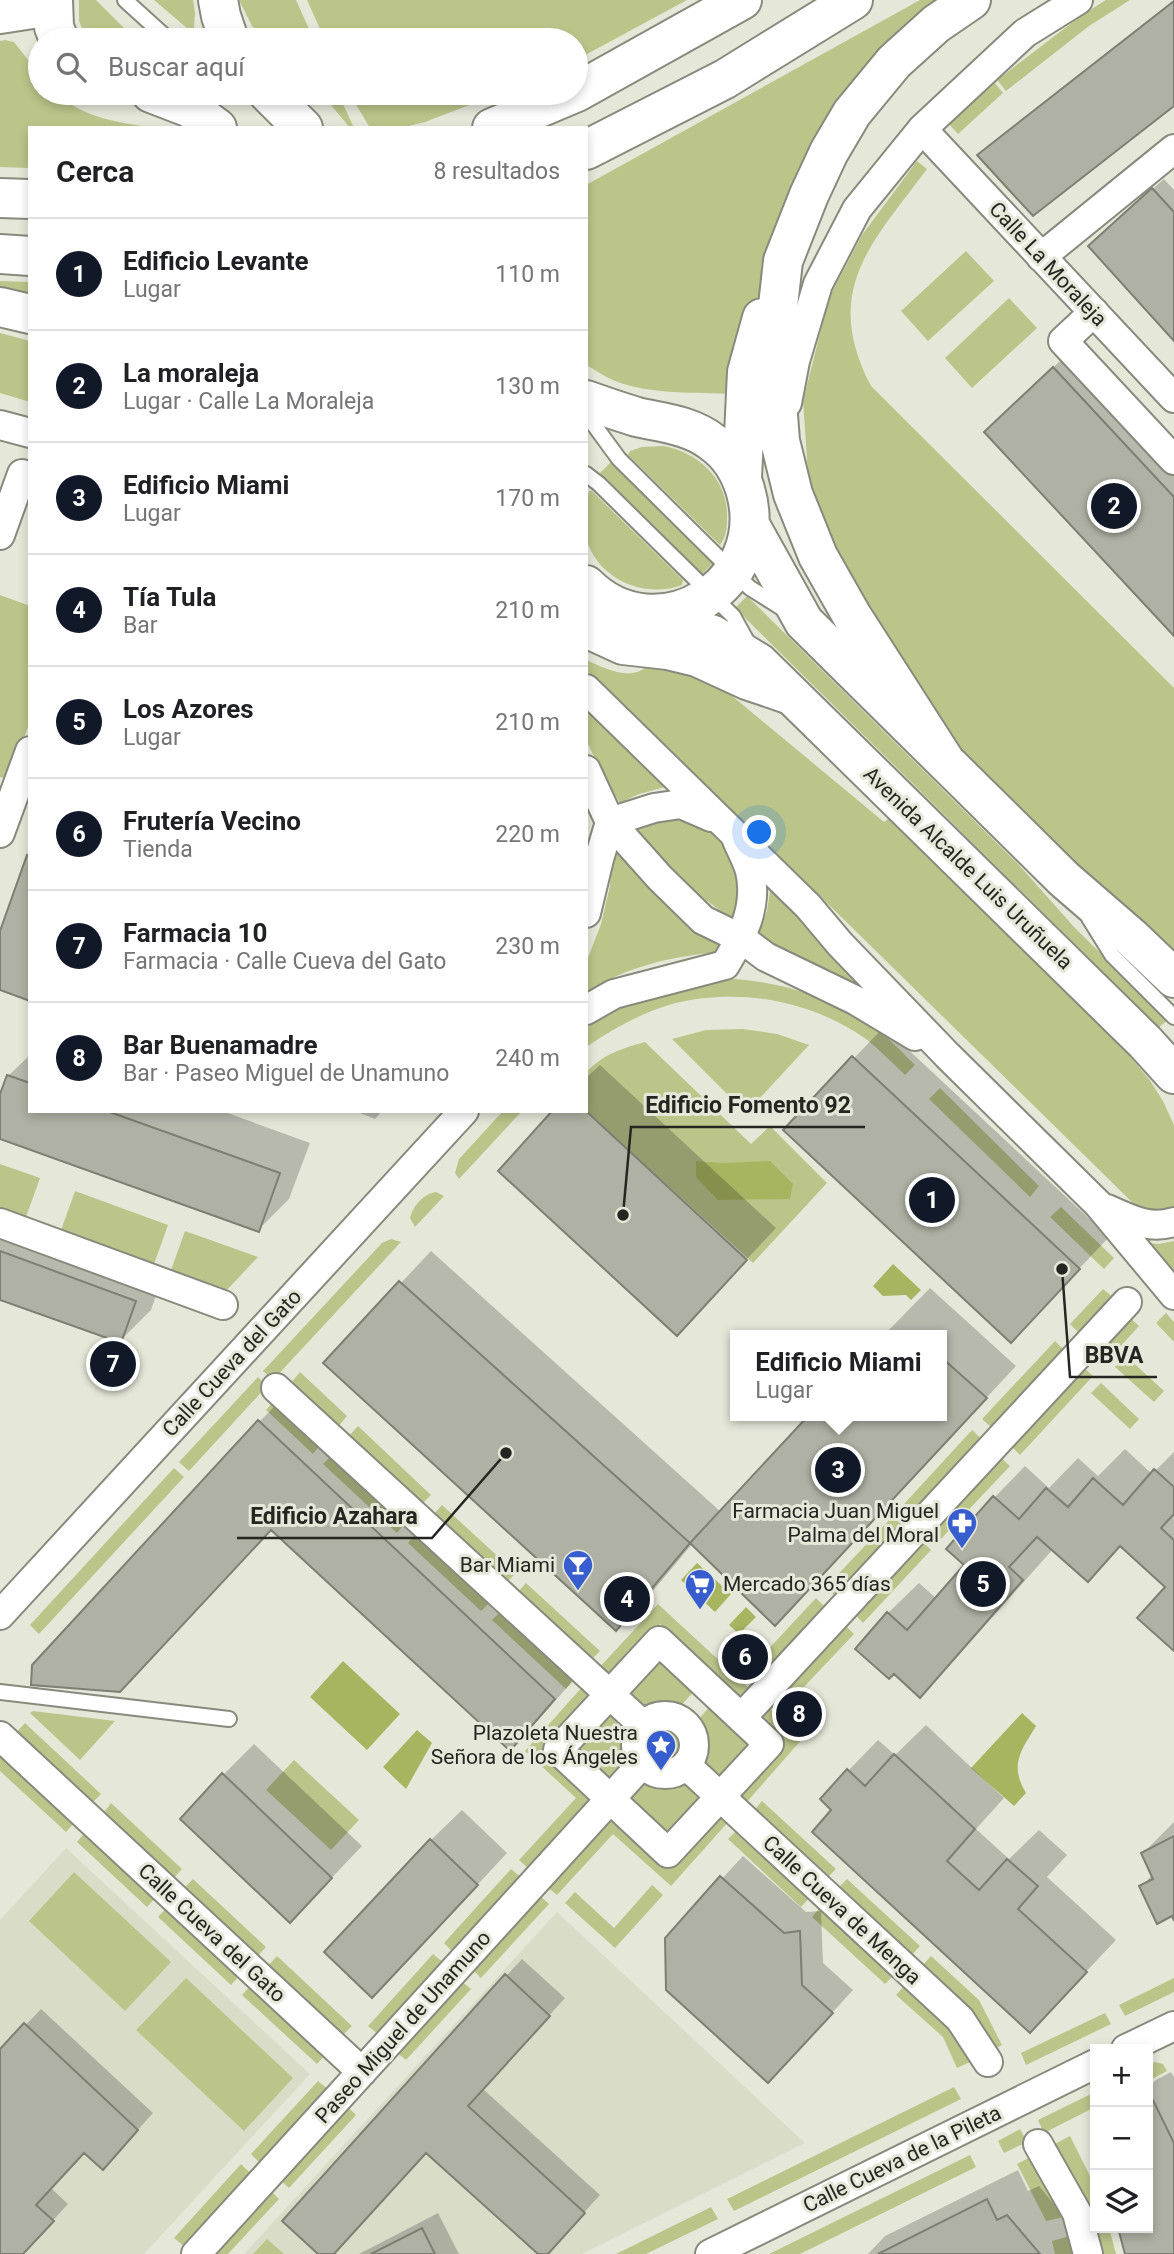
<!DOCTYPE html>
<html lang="es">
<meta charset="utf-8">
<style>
body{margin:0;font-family:Roboto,sans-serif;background:#f2f2f2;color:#202124}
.controls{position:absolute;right:21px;bottom:21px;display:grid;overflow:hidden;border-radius:0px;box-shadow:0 4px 10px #0003}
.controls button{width:63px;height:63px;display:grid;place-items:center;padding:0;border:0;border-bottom:2px solid #e0e0e0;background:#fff;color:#202124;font:35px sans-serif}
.you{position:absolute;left:760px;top:833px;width:24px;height:24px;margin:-18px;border:5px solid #fff;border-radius:50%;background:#1a73e8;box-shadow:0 0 0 10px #1a73e833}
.badge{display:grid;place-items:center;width:46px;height:46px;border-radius:50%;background:#111827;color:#fff;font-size:23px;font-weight:700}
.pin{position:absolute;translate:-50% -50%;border:4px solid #fff;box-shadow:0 2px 7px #0006}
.popup{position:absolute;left:730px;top:1330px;width:217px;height:91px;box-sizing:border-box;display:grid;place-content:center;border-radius:0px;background:#fff;filter:drop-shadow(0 2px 5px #0005);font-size:23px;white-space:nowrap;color:#757577}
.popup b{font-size:26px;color:#202124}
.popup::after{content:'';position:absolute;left:50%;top:100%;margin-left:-14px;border:14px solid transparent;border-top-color:#fff}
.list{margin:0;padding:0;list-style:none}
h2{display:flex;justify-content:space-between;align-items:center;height:91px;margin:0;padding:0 28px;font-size:30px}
h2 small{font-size:23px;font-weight:400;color:#757577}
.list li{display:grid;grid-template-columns:46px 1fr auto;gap:21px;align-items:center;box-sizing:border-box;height:112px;padding:0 28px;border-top:2px solid #e0e0e0}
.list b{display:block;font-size:26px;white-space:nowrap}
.list p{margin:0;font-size:23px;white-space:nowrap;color:#757577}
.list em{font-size:23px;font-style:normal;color:#757577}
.icon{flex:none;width:38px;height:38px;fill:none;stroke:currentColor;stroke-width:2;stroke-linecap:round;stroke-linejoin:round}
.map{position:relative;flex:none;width:1174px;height:2254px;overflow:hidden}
.search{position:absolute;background:#fff;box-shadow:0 4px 10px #0003;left:28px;top:28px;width:560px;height:77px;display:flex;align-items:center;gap:18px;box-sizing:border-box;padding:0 24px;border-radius:38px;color:#757577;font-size:26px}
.panel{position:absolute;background:#fff;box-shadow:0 4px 10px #0003;left:28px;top:126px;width:560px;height:987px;border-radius:0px}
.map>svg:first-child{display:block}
.built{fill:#d9ddc8}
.green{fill:#bbc58a}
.water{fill:#a8b560}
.shadow{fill:#0003}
.building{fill:#aeb1a3;stroke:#7d7f72;stroke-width:2}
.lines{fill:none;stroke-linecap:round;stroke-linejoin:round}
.lane-casing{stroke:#878a7c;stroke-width:18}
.street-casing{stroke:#878a7c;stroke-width:32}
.primary-casing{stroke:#878a7c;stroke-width:42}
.highway-casing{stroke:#878a7c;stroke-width:42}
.lane{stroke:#fff;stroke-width:14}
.street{stroke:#fff;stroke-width:28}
.primary{stroke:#fff;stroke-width:38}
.highway{stroke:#fff;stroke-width:38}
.labels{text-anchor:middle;stroke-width:6;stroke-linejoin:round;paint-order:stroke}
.street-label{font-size:21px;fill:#252621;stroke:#e5e8d9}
.poi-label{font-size:21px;fill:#252621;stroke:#e5e8d9;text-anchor:end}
.leader{fill:none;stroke:#252621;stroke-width:2.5}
.callout-dot{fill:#252621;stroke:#e5e8d9;stroke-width:2.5}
.callout-label{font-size:23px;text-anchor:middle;font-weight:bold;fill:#252621;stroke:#e5e8d9;stroke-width:6;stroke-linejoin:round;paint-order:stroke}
</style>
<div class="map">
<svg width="1174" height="2254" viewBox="0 0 1174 2254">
<rect width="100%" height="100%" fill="#e5e8d9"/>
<path class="built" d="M66,1848L310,2074L144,2254H0V1920Z
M557,1912L805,2143L582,2254H244Z"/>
<path class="green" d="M79,0H96L136,40H87L79,21Z
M154,0H193L195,13L194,28L188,29Z
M239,0H296L314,40H267L252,26Z
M307,0H687L576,60V40H325Z
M920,0H937L881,53L767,269L742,345L734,394C695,392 652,395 615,381C605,377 596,370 586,365V185Z
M1106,0H1130L1089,26L1006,91L997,80L1082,15Z
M5,40L14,42L40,75V93H57C81,118 122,123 155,128H30V168L0,167V41Z
M995,83L1003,93L958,134L949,124Z
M321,93H338L354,128H350Z
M349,93H501L425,122L400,128H370Z
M917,161L927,169C872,243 821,290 871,386L1174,688V959L972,764L952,741L872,620L837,555L809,488L803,401L829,298L862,235Z
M966,251L994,281L928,341L901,311Z
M0,281L30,282V303L0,296Z
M1009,298L1037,328L972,388L945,358Z
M0,333L30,341V402L0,393Z
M664,446C699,453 729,480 727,519C727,528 726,538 720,545L628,455L630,451L642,447Z
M611,462L713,563L702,574L599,474Z
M589,491H592L683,580L682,585C646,599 599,580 587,541C585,534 586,526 586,519C586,509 586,500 589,491Z
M0,595L30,606V721L9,780L0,777Z
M747,596L1018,864L1075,928L1168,1020L1159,1027L735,608Z
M586,660C607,669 630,682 649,665C679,672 704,679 731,695L884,822L891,817L1118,1042L1149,1079L1163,1101L1174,1125V1210L1163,1214L1138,1208L622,702L586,670Z
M586,708L669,786L639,794L620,803L605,779L586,740Z
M680,816L707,826L726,843L739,871V898L732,919L696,893L657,853L635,825Z
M616,849L667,906L719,946L718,952C672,957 624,966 586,994V963L601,924L610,886L612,850Z
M774,890L868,989L787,953L757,937L767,911L770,891Z
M735,979C785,983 829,997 871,1025C887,1036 901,1051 915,1065L905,1075C892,1063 880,1050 866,1039C811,1000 737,987 672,1004C641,1013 613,1029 586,1047V1027C625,995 687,981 735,979Z
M743,1029L777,1034L809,1045L746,1113L672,1039L706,1030Z
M645,1042L751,1144L770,1126L827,1183L753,1263L586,1111V1073C601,1055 623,1048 645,1042Z
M940,1088L1039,1186L1030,1197L929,1099Z
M503,1111H522L459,1179L455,1173L459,1159Z
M0,1164L40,1178L25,1220L0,1211Z
M75,1191L168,1225L153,1267L60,1233Z
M436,1192L444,1196L415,1227L410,1218C413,1206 423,1194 436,1192Z
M1061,1207L1114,1258L1104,1269L1050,1217Z
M185,1231L258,1257L225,1292L170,1273Z
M391,1239L401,1242L273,1380L263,1371L382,1243Z
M1174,1241V1279L1146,1243L1159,1244Z
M1103,1289L1114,1298L1080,1334L1070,1324Z
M1166,1313L1174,1322V1342L1156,1323Z
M1128,1316L1139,1326L1108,1360L1097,1349Z
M1055,1341L1065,1351L993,1429L982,1419Z
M1126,1356L1164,1391L1154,1402L1115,1367Z
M1082,1366L1093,1376L1020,1455L1009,1444Z
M300,1372L347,1416L338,1427L291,1383Z
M258,1377L267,1386L189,1471L179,1462Z
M1101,1383L1139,1419L1130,1429L1091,1393Z
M275,1400L322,1443L313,1454L266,1410Z
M358,1426L431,1495L421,1505L348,1437Z
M972,1430L983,1440L914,1514L904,1504Z
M333,1454L406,1522L397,1533L323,1464Z
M999,1456L1010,1466L941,1539L931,1529Z
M174,1468L184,1477L39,1634L30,1625Z
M442,1505L516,1573L506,1583L433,1515Z
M894,1515L904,1525L836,1597L826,1587Z
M417,1532L491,1601L481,1611L408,1543Z
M921,1540L931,1550L863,1623L853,1612Z
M526,1583L600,1651L590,1661L517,1593Z
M816,1598L826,1608L758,1681L748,1671Z
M658,1604L751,1690L742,1700L660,1624L609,1679L598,1669Z
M502,1610L575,1678L566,1689L492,1620Z
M843,1623L854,1634L785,1707L775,1696Z
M660,1656L696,1689L677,1710C665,1707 657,1707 646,1713L626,1694Z
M583,1686L594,1696L545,1750L596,1798L530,1870L519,1860L576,1798L525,1751Z
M712,1704L753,1742L718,1779L698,1761C703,1746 702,1736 695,1723Z
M767,1706L803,1738L745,1804L734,1795L784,1740L758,1716Z
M33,1711L115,1721L80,1760L30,1713Z
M611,1711L631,1730C626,1741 626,1748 630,1760L611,1781L576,1749Z
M25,1723L101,1794L91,1804L15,1734Z
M650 1745a15 15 0 1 1 30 0a15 15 0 1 1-30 0Z
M0,1751L76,1821L66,1832L0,1771Z
M294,1760L359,1820L331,1850L266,1790Z
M646,1777C659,1782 668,1782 682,1778L703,1796L668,1833L628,1796Z
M762,1801L836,1869L826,1879L753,1812Z
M111,1803L182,1869L172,1880L102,1815Z
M719,1812L729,1821L671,1886L613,1834L557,1895L546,1886L612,1813L671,1865Z
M738,1829L811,1896L801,1907L728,1839Z
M86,1831L157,1896L147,1907L77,1842Z
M511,1869L522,1878L454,1953L444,1943Z
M74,1872L171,1962L125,2011L29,1921Z
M193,1879L266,1947L256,1958L183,1889Z
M847,1879L920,1946L910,1957L837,1889Z
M652,1885L663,1895L615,1948L565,1903L575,1892L614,1928Z
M538,1894L549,1904L481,1978L471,1968Z
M168,1906L241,1974L231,1985L158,1917Z
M821,1906L895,1974L885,1984L812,1917Z
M433,1954L444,1963L379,2035L368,2026Z
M277,1956L352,2026L342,2036L267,1967Z
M931,1956L979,2000L1002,2045L989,2052L921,1967Z
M186,1978L293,2078L244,2131L136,2030Z
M1174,1978V1992L1125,2016L1119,2005Z
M460,1980L471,1989L406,2060L395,2051Z
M252,1984L327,2053L317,2064L242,1995Z
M906,1984L951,2025L970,2062L957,2068L943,2037L896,1995Z
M1105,2013L1111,2024L1026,2065L1021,2053Z
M1155,2062L1163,2064L1167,2071L1148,2081V2066Z
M318,2081L329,2090L261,2164L251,2154Z
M954,2087L961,2099L734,2211L727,2199Z
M1095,2092V2107L1044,2133L1038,2120Z
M346,2105L356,2115L289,2188L278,2178Z
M1020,2129L1027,2142L1004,2153L998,2141Z
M1070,2136L1095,2186V2208L1086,2210L1053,2145Z
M1036,2154L1068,2216L1046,2221L1017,2164Z
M970,2155L976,2167L800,2254H769Z
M241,2164L251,2174L185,2247L174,2238Z
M269,2189L279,2199L228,2254H209Z
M711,2207L718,2219L646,2254H616Z
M1109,2228L1116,2254H1097L1091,2232Z
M1073,2235L1078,2254H1055L1052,2241Z
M267,2239L284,2254H253Z"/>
<path class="water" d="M696,1161L721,1163L770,1161L793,1184L790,1199L718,1200L696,1177Z
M893,1264L921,1290L911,1300L906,1295L883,1296L873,1286Z
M697,1563L731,1594L715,1612L681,1580Z
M746,1607L756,1617L739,1634L729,1625Z
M343,1661L400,1714L367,1750L310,1697Z
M1022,1713L1036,1726C1021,1751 1009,1764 1026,1793L1014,1806L971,1768Z
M417,1730L432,1743L406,1789L383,1767Z"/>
<path class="shadow" d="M1174,1V104L979,155L990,145Z
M1164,179L1174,190V338L1101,235Z
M1075,347L1174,454V634L1008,410Z
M884,1027L1109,1237L1011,1341L785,1130Z
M30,1055V1111H222L310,1143L289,1199L258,1230L0,1137V1098L8,1076Z
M600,1065L776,1228L677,1334L586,1111V1078Z
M355,1111H382L375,1119Z
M0,1209L165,1270L151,1310L120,1341L0,1298Z
M431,1251L721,1512L810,1416H941V1335H884L930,1288L1016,1366L805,1593L693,1543L647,1598L616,1629L326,1363Z
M290,1391L585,1667L540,1718L510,1748L272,1529L120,1691L259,1422Z
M1125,1449L1152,1474L1174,1452V1650L1168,1586L1122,1545L1088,1580L1053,1549L950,1665L920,1695L888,1613L919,1583L937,1599L967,1565L949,1549L995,1497L1025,1466L1049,1488L1078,1458L1098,1476Z
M926,1725L1004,1798L976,1829L1009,1859L1039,1830L1067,1855L1047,1877L1116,1940L1030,2031L834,1810L848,1771L878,1740L895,1755Z
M254,1744L362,1846L320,1890L223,1775Z
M462,1810L507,1853L403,1965L431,1840Z
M1174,1822V1913L1141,1887L1153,1874L1143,1853Z
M743,1856L806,1912L821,1911L823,1963L853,1990L789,2060L666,1939Z
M522,1959L565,1998L483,2089L600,2195L546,2254H540L426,2151L332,2254H321L506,1976Z
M41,2009L153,2113L119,2151H85L51,2188L68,2204L22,2254H0V2052Z
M1171,2072L1174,2077V2254H1127L1120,2228H1148V2088L1156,2080Z
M1018,2170L1028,2191L1039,2186L1071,2225L1082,2254H868L885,2236Z
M438,2213L459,2254H359Z"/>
<path class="building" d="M1174,1V106L1033,216L977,155Z
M1152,188L1174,212V341L1088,246Z
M1053,367L1174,497V636L984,432Z
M27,855L30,856V1001L0,990V931Z
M852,1056L1080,1269L1011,1343L783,1130Z
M7,1075L30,1083V1111H107L280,1173L259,1232L0,1139V1094Z
M552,1111H586L747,1260L677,1336L498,1171Z
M0,1251L136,1301L121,1343L0,1300Z
M399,1281L690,1543L616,1631L323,1363Z
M941,1357L987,1398L775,1626L690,1543L808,1416H941Z
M258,1420L555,1699L510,1751L271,1530L120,1692L31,1685L32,1665Z
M1154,1469L1174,1487V1514L1161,1528L1174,1540V1651L1137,1618L1165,1587L1120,1546L1088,1582L1037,1537L1009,1567L1023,1580L920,1698L894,1674L889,1679L855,1649L887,1612L907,1630L964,1565L946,1549L993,1496L1019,1519L1046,1488L1068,1507L1093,1478L1123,1505Z
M894,1754L975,1829L947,1861L979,1890L1007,1859L1038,1886L1018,1909L1087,1972L1030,2033L812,1832L831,1810L820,1799L847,1769L865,1786Z
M222,1773L332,1878L290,1923L180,1819Z
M1174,1836V1921L1172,1916L1157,1924L1139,1886L1153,1879L1141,1853Z
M430,1839L478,1885L372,1998L324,1952Z
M720,1876L784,1933L800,1931L802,1985L833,2013L768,2083L666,1990L665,1938Z
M505,1974L550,2016L468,2106L585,2213L548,2254H538L426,2153L334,2254H318L282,2221Z
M24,2023L138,2130L103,2170L84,2153L36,2205L54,2221L23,2254H0V2049Z
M1148,2090L1174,2143V2254H1125L1118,2228H1148Z
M987,2199L997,2220L1007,2215L1040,2254H878Z
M422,2228L435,2254H371Z"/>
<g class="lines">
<g class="lane-casing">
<path id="lane" d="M125,0L169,40
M586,414L619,459L718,557L750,588L785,610
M586,474L599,484L733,616L749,645
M1089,918L1112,955L1174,1017
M0,1692L229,1719"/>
</g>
<g class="street-casing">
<path id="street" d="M922,129L1174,398
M1041,257L1174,149
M1094,312L1063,341L1174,460
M787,403L795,361L818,284L857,209L922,129L1025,33L1078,0
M0,425L30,433
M0,535L22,474
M586,689L808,906L840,944L948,1056L1098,1204L1174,1295
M586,770L610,822L660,878L703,920L742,939L766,957L855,1000L915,1036
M0,833L30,751
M586,913L599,859L610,822L654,808L681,804L711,817
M586,1010L614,994L725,965C743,936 758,906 750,871C747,860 741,850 737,840
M1107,1209C1130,1219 1149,1230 1174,1222
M0,1223L223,1305
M276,1388L643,1725
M0,1615L464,1111
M659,1641L769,1744L668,1853L558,1750Z
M636 1745a29 29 0 1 1 58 0a29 29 0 1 1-58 0Z
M741,1718L1127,1302
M0,1736L362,2072
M686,1765L960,2019L988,2062
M1126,2049L1174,2026
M1038,2144L1077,2213L1088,2254
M196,2254L642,1764
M710,2254L1095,2064"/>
</g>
<g class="primary-casing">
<path id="primary" d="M53,0L54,27L59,40
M218,0L221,16L229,40
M151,93L190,108L217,128
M268,93L303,128
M586,400C603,406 620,412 637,417C663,423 690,425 712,442C728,453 739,470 745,489C774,585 657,656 586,585
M750,525L804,622L1064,879L1131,937L1174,978
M653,614L713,635L759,663L1145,1042L1174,1074"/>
</g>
<g class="highway-casing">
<path id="highway" d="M0,14L52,6
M492,128L577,92L742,0
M586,150L725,79L853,0
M0,198L30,199
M0,254L30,256
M0,307L30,314
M742,478L747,372L762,318
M586,628L623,645L668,650L697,657L747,680L791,695
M945,761L852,616L818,556L793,494L780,441L773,351L783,261L809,195L829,152L852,113L894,62L936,24L971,0"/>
</g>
<use href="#lane" class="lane"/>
<use href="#street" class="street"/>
<use href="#primary" class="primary"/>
<use href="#highway" class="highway"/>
</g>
<defs>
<g id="pharmacy-pin" transform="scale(1.575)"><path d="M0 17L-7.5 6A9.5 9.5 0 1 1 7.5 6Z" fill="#375dce" stroke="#e5e8d9"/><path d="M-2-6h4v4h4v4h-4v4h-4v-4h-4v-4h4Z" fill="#fff"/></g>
<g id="bar-pin" transform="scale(1.575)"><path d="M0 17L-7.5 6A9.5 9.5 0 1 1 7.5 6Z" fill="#375dce" stroke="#e5e8d9"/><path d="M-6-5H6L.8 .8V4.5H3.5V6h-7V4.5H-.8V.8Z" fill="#fff"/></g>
<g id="supermarket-pin" transform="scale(1.575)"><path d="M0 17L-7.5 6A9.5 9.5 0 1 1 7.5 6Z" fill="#375dce" stroke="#e5e8d9"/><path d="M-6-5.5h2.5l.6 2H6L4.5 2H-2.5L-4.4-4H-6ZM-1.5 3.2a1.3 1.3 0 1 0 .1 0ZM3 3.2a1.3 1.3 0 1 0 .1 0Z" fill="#fff"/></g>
<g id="sight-pin" transform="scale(1.575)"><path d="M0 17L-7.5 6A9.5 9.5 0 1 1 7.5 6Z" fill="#375dce" stroke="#e5e8d9"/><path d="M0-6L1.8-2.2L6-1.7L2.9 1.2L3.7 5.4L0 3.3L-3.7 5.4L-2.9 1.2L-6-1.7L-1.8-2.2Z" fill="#fff"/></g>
</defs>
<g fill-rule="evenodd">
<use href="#pharmacy-pin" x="962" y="1523"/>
<use href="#bar-pin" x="578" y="1565"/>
<use href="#supermarket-pin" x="700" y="1584"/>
<use href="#sight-pin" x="661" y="1745"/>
</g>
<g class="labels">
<g class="street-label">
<text transform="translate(1048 264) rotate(47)" y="7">Calle La Moraleja</text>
<text transform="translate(968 868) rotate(44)" y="7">Avenida Alcalde Luis Uruñuela</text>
<text transform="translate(232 1363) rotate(-47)" y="7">Calle Cueva del Gato</text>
<text transform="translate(842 1910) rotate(43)" y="7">Calle Cueva de Menga</text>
<text transform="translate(212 1933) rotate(43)" y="7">Calle Cueva del Gato</text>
<text transform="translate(403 2027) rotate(-48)" y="7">Paseo Miguel de Unamuno</text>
<text transform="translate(902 2159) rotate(-26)" y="7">Calle Cueva de la Pileta</text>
</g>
<g class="poi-label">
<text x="939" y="1518">Farmacia Juan Miguel<tspan x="939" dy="24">Palma del Moral</tspan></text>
<text x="555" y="1572">Bar Miami</text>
<text x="723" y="1591" text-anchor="start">Mercado 365 días</text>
<text x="638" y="1740">Plazoleta Nuestra<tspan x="638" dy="24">Señora de los Ángeles</tspan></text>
</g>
</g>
<path class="leader" d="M623 1215L631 1127H865M1062 1269L1070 1377H1157M506 1453L432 1538H237"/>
<g class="callout-dot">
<circle cx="623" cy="1215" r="7"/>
<circle cx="1062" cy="1269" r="7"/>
<circle cx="506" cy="1453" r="7"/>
</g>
<g class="callout-label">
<text x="748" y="1113">Edificio Fomento 92</text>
<text x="1114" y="1363">BBVA</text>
<text x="334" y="1524">Edificio Azahara</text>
</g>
</svg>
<div class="controls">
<button>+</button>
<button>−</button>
<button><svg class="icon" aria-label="layers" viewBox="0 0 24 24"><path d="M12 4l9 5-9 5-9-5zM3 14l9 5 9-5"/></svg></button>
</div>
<div class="you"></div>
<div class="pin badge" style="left:932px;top:1200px">1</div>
<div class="pin badge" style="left:1114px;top:506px">2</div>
<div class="pin badge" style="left:838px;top:1470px">3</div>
<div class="popup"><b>Edificio Miami</b>Lugar</div>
<div class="pin badge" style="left:627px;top:1599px">4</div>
<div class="pin badge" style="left:983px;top:1584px">5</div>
<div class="pin badge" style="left:745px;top:1657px">6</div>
<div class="pin badge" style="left:113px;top:1364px">7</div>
<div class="pin badge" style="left:799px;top:1714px">8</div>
<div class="search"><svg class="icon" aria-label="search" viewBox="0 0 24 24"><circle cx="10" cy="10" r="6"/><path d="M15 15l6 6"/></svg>Buscar aquí</div>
<section class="panel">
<h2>Cerca<small>8 resultados</small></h2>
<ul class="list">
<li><span class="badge">1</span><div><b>Edificio Levante</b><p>Lugar</p></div><em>110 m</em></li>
<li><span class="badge">2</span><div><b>La moraleja</b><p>Lugar · Calle La Moraleja</p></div><em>130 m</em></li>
<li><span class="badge">3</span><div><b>Edificio Miami</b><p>Lugar</p></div><em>170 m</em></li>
<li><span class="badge">4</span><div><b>Tía Tula</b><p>Bar</p></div><em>210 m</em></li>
<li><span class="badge">5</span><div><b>Los Azores</b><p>Lugar</p></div><em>210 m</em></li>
<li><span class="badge">6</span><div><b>Frutería Vecino</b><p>Tienda</p></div><em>220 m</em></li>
<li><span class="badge">7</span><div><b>Farmacia 10</b><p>Farmacia · Calle Cueva del Gato</p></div><em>230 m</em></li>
<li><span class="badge">8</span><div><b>Bar Buenamadre</b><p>Bar · Paseo Miguel de Unamuno</p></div><em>240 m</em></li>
</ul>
</section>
</div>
